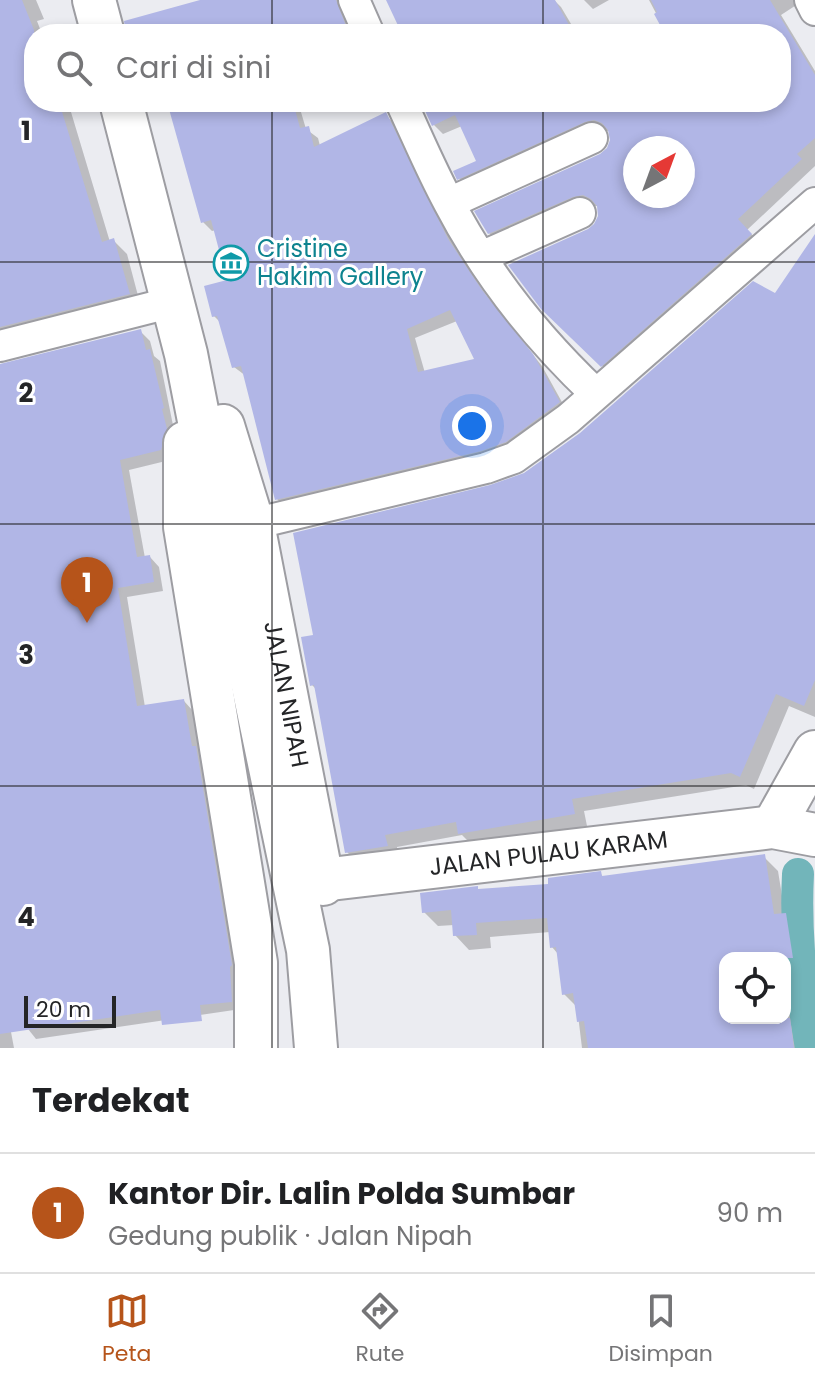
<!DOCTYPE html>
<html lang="id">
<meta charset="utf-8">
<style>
body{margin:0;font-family:Poppins,sans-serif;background:#f2f2f2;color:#202124}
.controls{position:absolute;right:24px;bottom:24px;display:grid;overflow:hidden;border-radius:16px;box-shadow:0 4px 12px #0003}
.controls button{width:72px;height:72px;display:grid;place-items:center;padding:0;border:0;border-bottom:2px solid #e0e0e0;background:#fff;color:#202124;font:40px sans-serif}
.compass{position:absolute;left:623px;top:136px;width:72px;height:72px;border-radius:50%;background:#fff;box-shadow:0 4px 12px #0003;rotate:41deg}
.scale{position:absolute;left:24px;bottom:20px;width:92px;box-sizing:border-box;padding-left:8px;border:4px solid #242527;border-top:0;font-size:22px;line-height:28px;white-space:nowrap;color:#242527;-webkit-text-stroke:6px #fff;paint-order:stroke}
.you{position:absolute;left:472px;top:426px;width:28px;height:28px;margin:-20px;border:6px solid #fff;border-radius:50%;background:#1a73e8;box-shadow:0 0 0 12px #1a73e833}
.badge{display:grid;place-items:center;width:52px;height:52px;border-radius:50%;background:#b6541a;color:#fff;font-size:26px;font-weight:700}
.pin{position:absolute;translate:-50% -66px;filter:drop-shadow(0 2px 4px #0008)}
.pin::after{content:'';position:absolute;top:42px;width:28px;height:24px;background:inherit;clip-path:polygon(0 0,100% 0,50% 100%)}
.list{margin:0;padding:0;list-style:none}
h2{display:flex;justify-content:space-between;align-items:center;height:104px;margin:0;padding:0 32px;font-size:34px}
h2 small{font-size:26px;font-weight:400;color:#757577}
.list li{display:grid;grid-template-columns:52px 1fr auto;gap:24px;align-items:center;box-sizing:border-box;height:120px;padding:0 32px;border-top:2px solid #e0e0e0}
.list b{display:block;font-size:30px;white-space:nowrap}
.list p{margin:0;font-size:26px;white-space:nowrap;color:#757577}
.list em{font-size:26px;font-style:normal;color:#757577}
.icon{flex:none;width:44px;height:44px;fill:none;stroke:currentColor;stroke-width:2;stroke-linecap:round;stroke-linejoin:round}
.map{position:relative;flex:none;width:815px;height:1048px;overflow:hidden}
.search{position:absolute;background:#fff;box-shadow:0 4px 12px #0003;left:24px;right:24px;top:24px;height:88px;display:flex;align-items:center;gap:20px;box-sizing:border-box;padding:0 28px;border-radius:32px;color:#757577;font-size:30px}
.sheet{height:224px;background:#fff}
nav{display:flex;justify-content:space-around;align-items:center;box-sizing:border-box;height:112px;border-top:2px solid #e0e0e0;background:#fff;font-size:22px;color:#757577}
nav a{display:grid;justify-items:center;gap:4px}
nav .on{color:#b6541a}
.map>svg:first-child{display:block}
.shadow{fill:#0003;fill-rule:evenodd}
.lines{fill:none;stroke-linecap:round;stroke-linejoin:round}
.canal{stroke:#72b5ba;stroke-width:32}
.building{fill:#b1b6e6;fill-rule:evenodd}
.street-casing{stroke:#9d9da2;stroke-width:34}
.secondary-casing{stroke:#9d9da2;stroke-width:46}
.street{stroke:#fff;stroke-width:30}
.secondary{stroke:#fff;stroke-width:42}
.grid{fill:none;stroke:#242527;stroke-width:2;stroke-opacity:0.55}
.labels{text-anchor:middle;stroke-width:6;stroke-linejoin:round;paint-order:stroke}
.culture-label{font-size:24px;fill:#0d838f;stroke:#fff;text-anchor:start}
.street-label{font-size:24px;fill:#242527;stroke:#fff}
.grid-label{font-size:26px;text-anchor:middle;font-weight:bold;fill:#242527;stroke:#fff;stroke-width:6;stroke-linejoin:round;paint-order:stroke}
</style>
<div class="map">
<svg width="815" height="1048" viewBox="0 0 815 1048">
<rect width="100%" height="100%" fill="#ebecf1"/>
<path class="shadow" d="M0,0H36L44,19L37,21L42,34H34V102H68L110,242L114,241L127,254L141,307L0,346Z
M208,0H340L353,34H144Z
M388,0H554L561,7L577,34H408Z
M584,0H609L593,9Z
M649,0H804L781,15L815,71V166L747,230L762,244L612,375L543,308L596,225L600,216L599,206H583L499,243L489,233L601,156L609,149L612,141L610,131H595L469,188L459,178L479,162L462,126L443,134L433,124L422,102H781V34H667ZM635,148H683V196H635Z
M170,102H298L306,129L318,138L320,146L385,115L395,124L457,251L491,303L542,366L568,413L516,451L287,509L277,499L246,376L234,367L221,323L214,316L230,282L216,230L212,231L203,222ZM457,321L477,360L425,373L415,338Z
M815,249V717L789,706L754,789L746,785L584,811L587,826L473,846L462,835L397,847L399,859L360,865L347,852L317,690L312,685L315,636L491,487L525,475L775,296Z
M140,331L150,341L154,356L160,361L176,440L170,460L129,470L145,558L150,557L159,567L163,591L127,597L145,707L184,701L193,711L241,975V1009L36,1039L5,1000L14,1048H0V365Z
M764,857L778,871L785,914L800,929L812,1011L815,996V1048H582L577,1007L564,994L558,954L552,947L550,932L490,937L491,948L469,950L455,935L454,925L438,926L424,912L477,888L480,891L550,886L600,873L604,878ZM725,958H785V1018H725Z"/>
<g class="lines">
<path class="canal" d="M798,874C795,933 801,990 811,1048"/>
</g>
<path class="building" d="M0,0H22L34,30V102H59L102,242L114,238L130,294L0,327Z
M200,0H336L349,34H126L124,21Z
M386,0H555L574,34H402Z
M651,0H770L815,75V138L797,154L802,159L738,219L752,234L601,367L541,309L508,265L588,229L594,224L598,216L597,206L591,199L583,195L573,197L488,234L474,211L600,154L607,148L610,140L608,130L602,123L594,120L585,122L457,180L453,171L476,161L455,115L432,126L421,102H781V34H665L654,14L657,12ZM635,148H683V196H635Z
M167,102H293L300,128L309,126L314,147L386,112L448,239L482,290L533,354L560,402L506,442L481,451L275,500L241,366L232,368L217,316L212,317L204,286L227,280L211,220L201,223ZM450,310L474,359L418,372L407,329Z
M815,234V680L804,706L776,694L740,777L731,773L572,799L575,814L458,834L456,822L385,835L388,846L345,853L314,685L310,686L301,637L313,635L293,533L490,485L524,473L580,433L753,281L775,293Z
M141,329L146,350L150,349L164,408L162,409L167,429L161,450L120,460L137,557L150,555L154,582L118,588L137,706L184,699L192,746H196L232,965L230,967L232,1002L200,1005L202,1021L162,1025L160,1010L0,1034V364Z
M765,854L774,914L786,913L793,958H725V1018H790L794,1048H588L584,1021L577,1022L573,993L562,995L556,947L550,948L547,918L476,923L477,935L453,936L451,910L422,913L420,893L478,886V889L548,884V878L601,871L602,876Z"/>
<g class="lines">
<g class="street-casing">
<path id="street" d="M354,0L369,34
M810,0L815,10
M401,102C417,136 431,170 449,203C486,274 537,338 595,393
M449,203L592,138
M481,257L580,213
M0,346L173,302
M253,524L486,468L514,458L568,419L815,203"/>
</g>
<g class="secondary-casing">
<g id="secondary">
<path d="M94,0L103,34"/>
<path d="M121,102L186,354L218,518L308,950L316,1048"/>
<path id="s1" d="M223,426L253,524L323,884"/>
<path d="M185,443V527L256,963V1048"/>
<path d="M773,827L815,752"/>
<path id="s2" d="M322,880L773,827L815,835"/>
</g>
</g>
<use href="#street" class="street"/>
<use href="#secondary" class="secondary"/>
</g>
<path class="grid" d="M272,0V34M543,0V34M272,102V1048M543,102V1048M0,262H815M0,524H815M0,786H815"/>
<defs>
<g id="museum-ring" transform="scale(1.8)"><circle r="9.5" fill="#fff" stroke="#0f9aa8" stroke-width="1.5"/><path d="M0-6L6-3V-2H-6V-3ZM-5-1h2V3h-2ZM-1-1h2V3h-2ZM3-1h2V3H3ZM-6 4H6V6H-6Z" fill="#0f9aa8"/></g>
</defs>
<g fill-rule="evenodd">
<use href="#museum-ring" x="231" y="263"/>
</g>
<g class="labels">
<g class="culture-label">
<text x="257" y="257">Cristine<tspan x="257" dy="28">Hakim Gallery</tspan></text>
</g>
<g class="street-label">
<text dy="8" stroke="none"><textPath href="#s1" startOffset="276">JALAN NIPAH</textPath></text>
<text dy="8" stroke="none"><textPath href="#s2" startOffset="228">JALAN PULAU KARAM</textPath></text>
</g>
</g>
<g class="grid-label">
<text x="26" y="140">1</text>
<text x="26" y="402">2</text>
<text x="26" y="664">3</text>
<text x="26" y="926">4</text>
</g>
</svg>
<div class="controls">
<button><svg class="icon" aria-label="locate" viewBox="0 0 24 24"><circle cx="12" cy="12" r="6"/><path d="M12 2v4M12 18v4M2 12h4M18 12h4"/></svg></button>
</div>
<svg class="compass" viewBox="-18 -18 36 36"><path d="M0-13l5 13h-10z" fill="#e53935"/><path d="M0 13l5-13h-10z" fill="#757577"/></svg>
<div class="scale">20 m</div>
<div class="you"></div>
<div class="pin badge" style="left:87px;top:623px">1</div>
<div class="search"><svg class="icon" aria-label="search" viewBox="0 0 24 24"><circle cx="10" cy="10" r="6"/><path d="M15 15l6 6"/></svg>Cari di sini</div>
</div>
<section class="sheet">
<h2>Terdekat<small></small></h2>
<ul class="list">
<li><span class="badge">1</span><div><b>Kantor Dir. Lalin Polda Sumbar</b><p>Gedung publik · Jalan Nipah</p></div><em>90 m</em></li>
</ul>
</section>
<nav>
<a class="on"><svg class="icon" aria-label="map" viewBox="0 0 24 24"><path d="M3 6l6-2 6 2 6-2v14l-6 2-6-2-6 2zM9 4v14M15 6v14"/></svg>Peta</a>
<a><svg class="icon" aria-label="directions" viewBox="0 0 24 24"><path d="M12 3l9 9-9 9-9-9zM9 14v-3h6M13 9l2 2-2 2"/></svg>Rute</a>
<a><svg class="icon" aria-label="saved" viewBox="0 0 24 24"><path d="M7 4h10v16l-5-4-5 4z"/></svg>Disimpan</a>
</nav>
